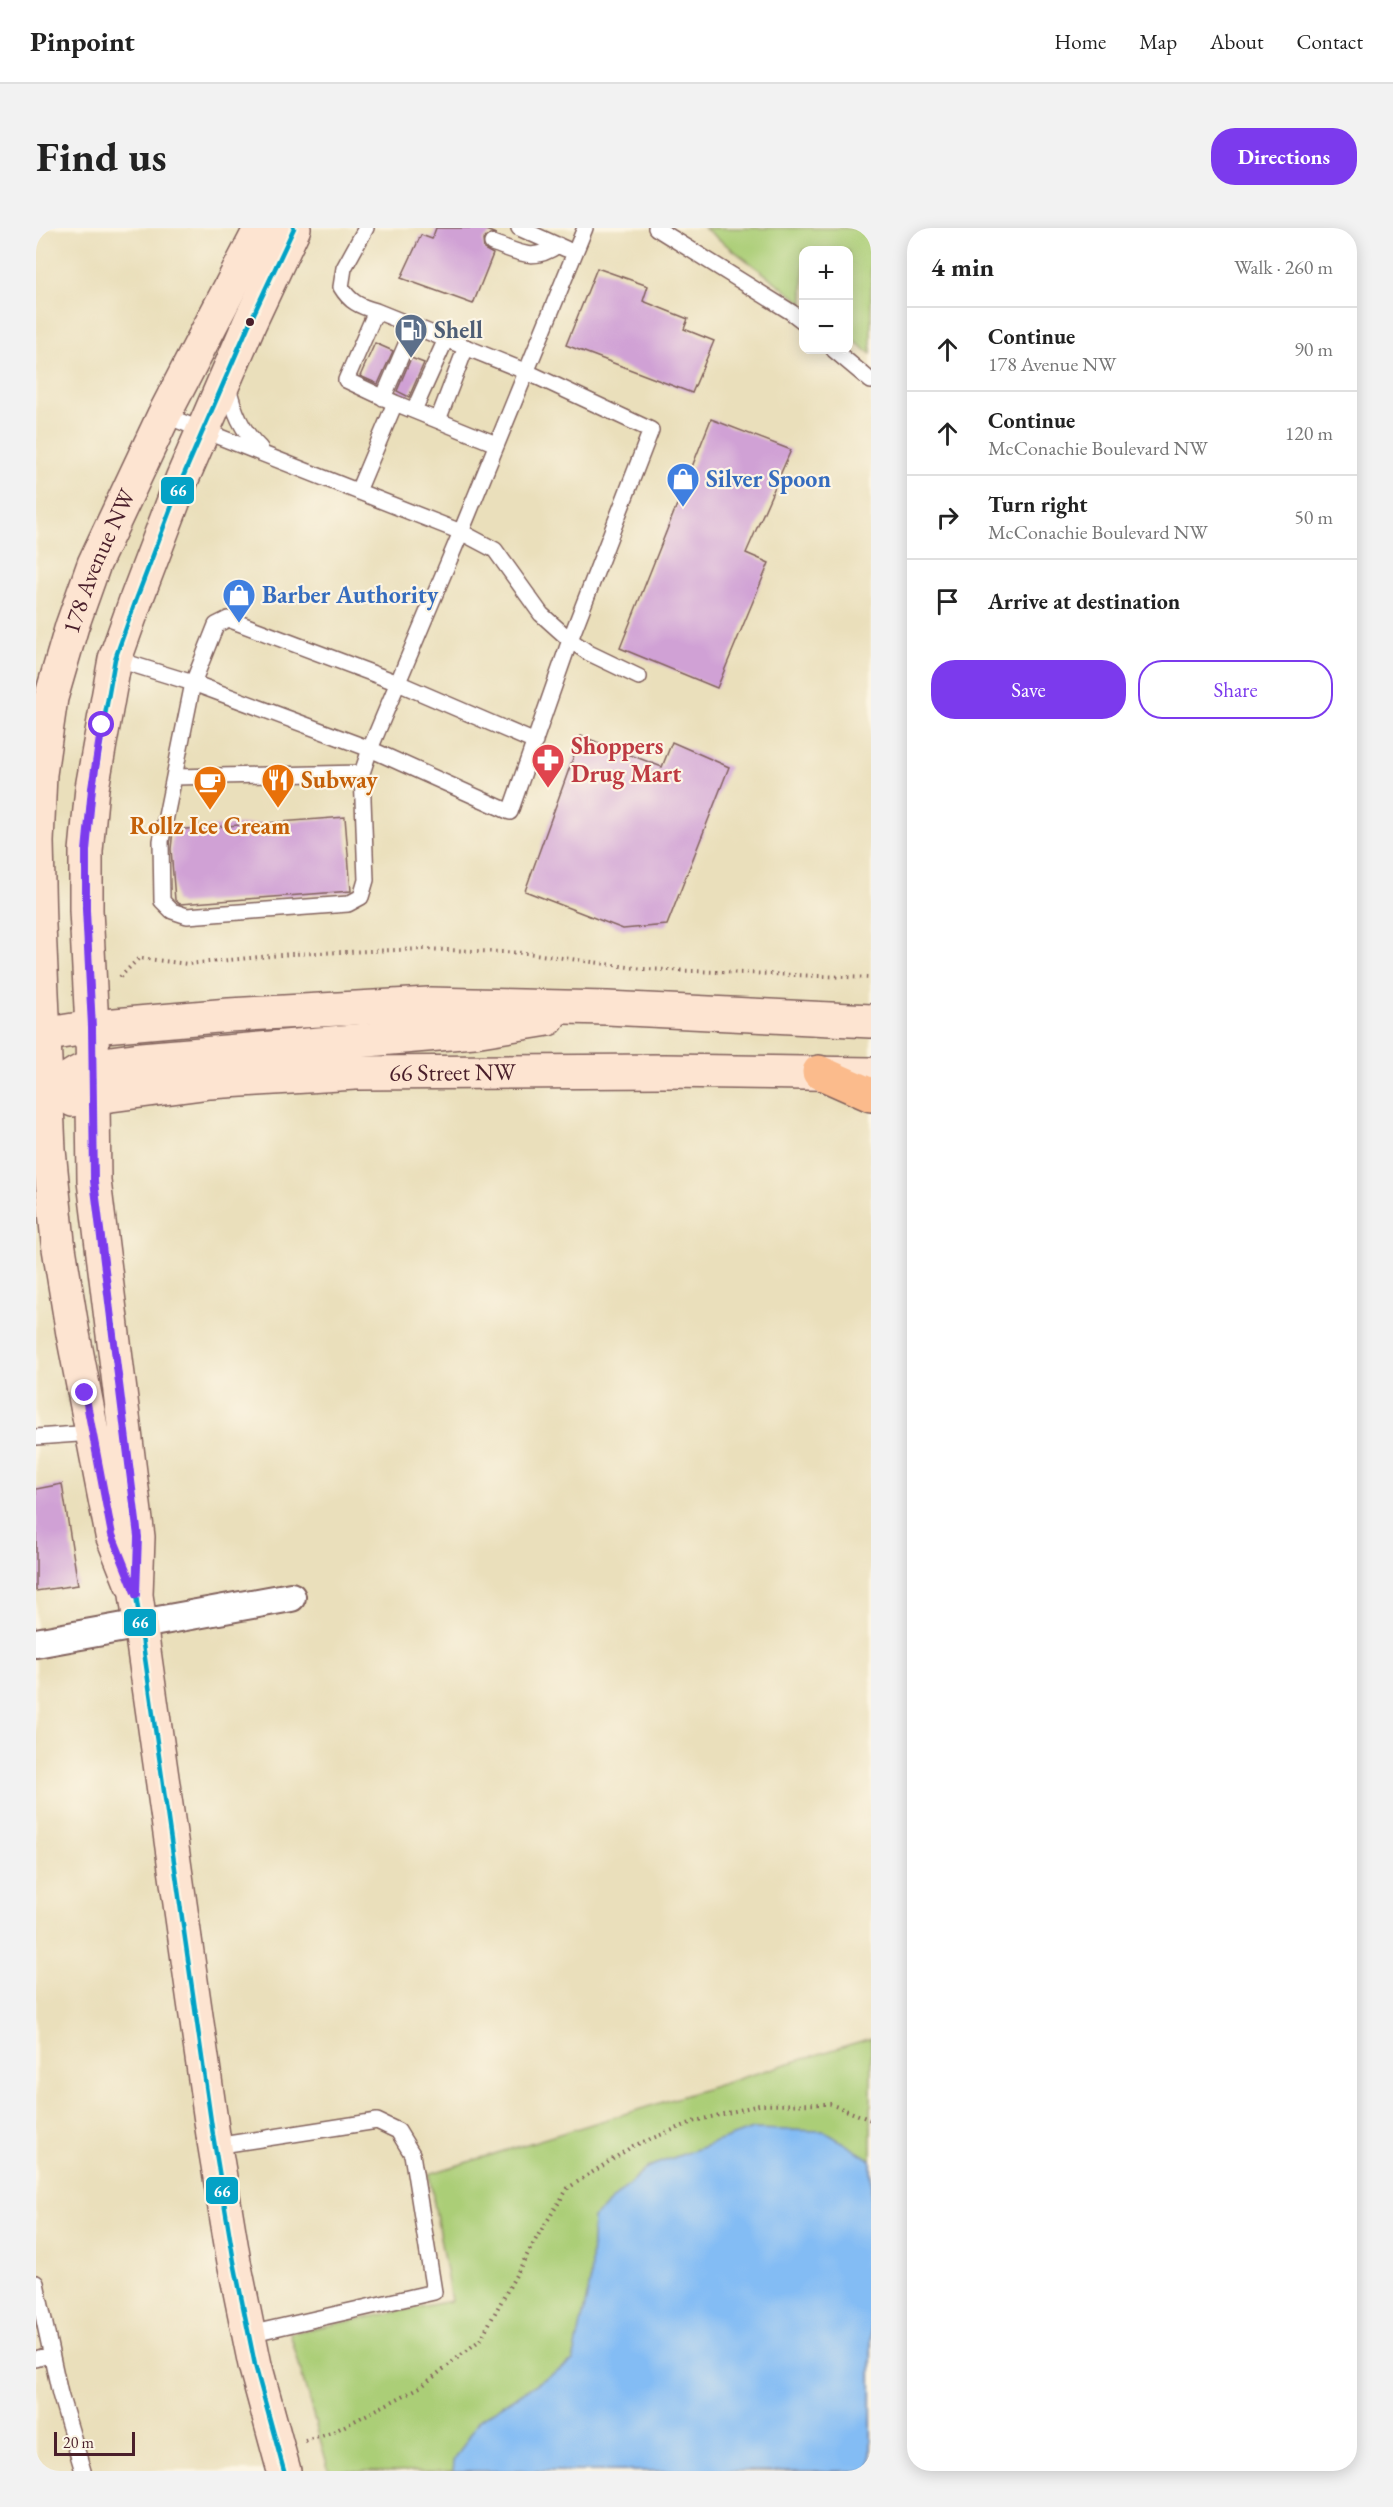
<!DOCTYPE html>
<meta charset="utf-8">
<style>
body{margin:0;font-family:"EB Garamond",serif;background:#f2f2f2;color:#222}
.controls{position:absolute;right:18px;top:18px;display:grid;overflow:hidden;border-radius:12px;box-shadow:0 3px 15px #0003}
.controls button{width:54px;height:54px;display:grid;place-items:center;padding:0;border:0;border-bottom:2px solid #e0e0e0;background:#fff;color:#222;font:30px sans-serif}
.scale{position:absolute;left:18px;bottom:15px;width:81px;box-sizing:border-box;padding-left:6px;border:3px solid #4a1f2b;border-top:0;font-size:16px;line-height:21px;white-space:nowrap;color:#4a1f2b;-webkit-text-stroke:4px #fcf5e5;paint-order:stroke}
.stop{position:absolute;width:18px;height:18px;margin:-14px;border:4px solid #7c3aed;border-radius:50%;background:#fff}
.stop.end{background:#7c3aed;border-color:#fff;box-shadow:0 2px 6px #0008}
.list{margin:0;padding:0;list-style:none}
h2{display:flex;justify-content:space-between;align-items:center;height:78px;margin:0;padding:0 24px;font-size:26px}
h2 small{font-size:20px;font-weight:400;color:#767676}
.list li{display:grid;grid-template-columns:39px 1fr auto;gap:18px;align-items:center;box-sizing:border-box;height:84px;padding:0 24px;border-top:2px solid #e0e0e0}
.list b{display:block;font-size:22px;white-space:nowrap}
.list p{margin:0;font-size:20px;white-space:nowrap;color:#767676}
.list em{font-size:20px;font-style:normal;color:#767676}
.actions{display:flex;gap:12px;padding:18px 24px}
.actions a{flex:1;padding:14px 0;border:2px solid #7c3aed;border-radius:24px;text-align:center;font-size:21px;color:#7c3aed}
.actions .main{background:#7c3aed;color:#fff}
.icon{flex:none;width:33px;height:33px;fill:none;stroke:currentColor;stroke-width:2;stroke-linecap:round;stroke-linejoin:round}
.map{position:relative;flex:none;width:835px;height:2243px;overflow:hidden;border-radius:24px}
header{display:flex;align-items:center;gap:36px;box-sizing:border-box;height:84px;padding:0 30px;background:#fff;border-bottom:2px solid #e0e0e0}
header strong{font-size:28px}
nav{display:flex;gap:33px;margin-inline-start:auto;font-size:21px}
.intro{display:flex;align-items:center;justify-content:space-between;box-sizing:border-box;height:144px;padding:0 36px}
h1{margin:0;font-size:42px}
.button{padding:15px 27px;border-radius:24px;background:#7c3aed;color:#fff;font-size:21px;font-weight:700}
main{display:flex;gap:36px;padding:0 36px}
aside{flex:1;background:#fff;border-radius:24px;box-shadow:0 3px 15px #0003}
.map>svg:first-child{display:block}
.green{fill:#abce77;stroke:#7a7651;stroke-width:1.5}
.water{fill:#83bcf4;stroke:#666e90;stroke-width:1.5}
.building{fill:#d0a1d5}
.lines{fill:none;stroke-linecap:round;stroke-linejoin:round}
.lane-casing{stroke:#82625d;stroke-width:18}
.street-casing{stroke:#82625d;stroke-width:32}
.secondary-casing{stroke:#82625d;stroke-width:36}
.highway-casing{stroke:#82625d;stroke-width:36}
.path{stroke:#82625d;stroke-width:4;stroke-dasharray:1.5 4.5;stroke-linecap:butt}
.lane{stroke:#fff;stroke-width:15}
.street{stroke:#fff;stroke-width:28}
.secondary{stroke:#fde4d1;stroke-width:33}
.highway{stroke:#fbbb8c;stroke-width:33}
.bus-1-casing{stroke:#fcf5e5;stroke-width:9}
.bus-1{stroke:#04a2c6;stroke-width:4.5}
.route{stroke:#7c3aed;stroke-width:8}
.bus-dot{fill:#4a1f2b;stroke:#fcf5e5;stroke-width:2}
.labels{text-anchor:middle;stroke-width:4.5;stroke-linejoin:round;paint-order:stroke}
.service-label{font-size:24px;font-weight:bold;fill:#4e5e75;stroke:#fcf5e5;text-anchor:start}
.shop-label{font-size:24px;font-weight:bold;fill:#366cbe;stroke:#fcf5e5;text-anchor:start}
.street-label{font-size:24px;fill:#4a1f2b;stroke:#fcf5e5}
.health-label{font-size:24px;font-weight:bold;fill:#be3a42;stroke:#fcf5e5;text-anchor:start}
.food-label{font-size:24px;font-weight:bold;fill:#c56008;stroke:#fcf5e5;text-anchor:start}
.line-badge{stroke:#fcf5e5;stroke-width:2}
.badge-label{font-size:16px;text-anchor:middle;font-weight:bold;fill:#fff}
</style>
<header>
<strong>Pinpoint</strong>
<nav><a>Home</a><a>Map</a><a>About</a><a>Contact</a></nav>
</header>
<div class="intro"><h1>Find us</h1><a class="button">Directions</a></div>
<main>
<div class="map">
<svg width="835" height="2243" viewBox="0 0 835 2243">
<rect width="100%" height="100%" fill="#fcf5e5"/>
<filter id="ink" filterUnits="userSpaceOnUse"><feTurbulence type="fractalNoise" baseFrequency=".0167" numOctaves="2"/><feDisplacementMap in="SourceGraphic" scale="12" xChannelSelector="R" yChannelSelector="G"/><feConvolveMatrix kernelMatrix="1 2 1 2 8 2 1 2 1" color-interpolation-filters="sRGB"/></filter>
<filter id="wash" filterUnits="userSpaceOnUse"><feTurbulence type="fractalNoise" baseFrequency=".008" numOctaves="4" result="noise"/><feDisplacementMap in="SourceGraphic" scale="24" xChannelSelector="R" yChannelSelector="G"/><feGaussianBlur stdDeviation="1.35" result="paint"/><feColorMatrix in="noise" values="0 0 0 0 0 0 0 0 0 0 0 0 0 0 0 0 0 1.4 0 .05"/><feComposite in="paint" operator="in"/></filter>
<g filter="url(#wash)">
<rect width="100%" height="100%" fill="#eadfbb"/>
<path class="green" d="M668,0H835V126L813,109L812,22H768L767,75Z
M835,1810V2243H293L254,2105L415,2073L393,1946Z"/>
<path class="water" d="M716,1901L788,1903L835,1932V2243H417L418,2233L443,2192L537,2133L554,2055L557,1990L612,1939Z"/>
<g id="blocks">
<path class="building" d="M400,0H445L460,6H454L447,12L448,21L457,26L437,76L365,50L385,7L396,11Z
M561,40L612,58L607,73L652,91L648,101L678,113L656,165L530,117Z
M339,115L357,123L342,156L324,148Z
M375,130L388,135L373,169L361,163Z
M675,191L755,222L710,325L733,335L681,460L584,420Z
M545,508L626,539L636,514L693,539L631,697L587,701L489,663Z
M309,589L315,663L144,676L139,672L135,621L137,602Z
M26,1256L42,1357L0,1363V1261Z"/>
</g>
</g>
<g filter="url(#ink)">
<use href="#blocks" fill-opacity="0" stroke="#82625d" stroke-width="1.5"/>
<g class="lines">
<g class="lane-casing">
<path id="lane" d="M330,0L308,40L305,59C314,74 323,78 340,83
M483,0L530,21
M620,0L755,84L768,94
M456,15C484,24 496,35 522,17
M798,122L835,153
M192,158C198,183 205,202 224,220
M347,170L378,98
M378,182L410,111
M128,187L425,304L549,0
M402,192L430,119
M460,216L359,175L310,152L340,83L491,144L615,202L534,412L505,386L459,322L425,304L334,521L474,584L534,412L553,425L603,449
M322,263L359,175
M79,431L157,455L334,521L326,545L330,652L325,669L312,676L151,688L136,683L126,673L125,613L157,455L180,397L192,391L362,455L499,514
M139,549L326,545
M0,1209L56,1205
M179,1918L341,1893L362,1903L376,1926L398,2064L213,2106
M0,2055L24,2166L47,2243
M0,2131L15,2126"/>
</g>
<g class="street-casing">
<path id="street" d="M0,1415L255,1369"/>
</g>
<g class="secondary-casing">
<g id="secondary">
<path d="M0,808L56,799L193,787L393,776L571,780L835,793"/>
<path id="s1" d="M37,872L174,854L319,845L629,843L835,846"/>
<path d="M11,877C34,836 63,837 105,831L438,803L512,791"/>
<path id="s2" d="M95,1355L76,1307L37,1106L22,1014L13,922L3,698L1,614L4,546L15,470L36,398L58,336L128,187L225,0"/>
<path d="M248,2243L219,2137L198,2034L177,1907L100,1367L102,1309L58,953L56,799L50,682V623L56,560L79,431L100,372L146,251L214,94L258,0"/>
</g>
</g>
<g class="highway-casing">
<path id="highway" d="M783,844L835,867"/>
</g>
<path class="path" d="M84,749L103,730L152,736L255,726L387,721L491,725L607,741L835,750
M269,2213L295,2205L386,2158L444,2112L501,2009L532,1960L597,1918L659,1893L723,1877L794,1876L835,1892"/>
<use href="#lane" class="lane"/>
<use href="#street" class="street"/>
<use href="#secondary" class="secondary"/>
<use href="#highway" class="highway"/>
<g class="bus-1-casing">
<path id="bus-1" d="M248,2243L219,2137L198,2034L177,1907L100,1367L102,1309L58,953L56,799L50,682V623L56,560L79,431L100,372L146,251L214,94L258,0"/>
</g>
<use href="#bus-1" class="bus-1"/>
</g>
</g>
<g class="lines" filter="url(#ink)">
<path class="route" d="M49,1165L76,1307L100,1367L102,1309L58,953L56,799L50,682V623L56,560L66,497"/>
</g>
<defs>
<g id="fuel-pin" transform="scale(1.725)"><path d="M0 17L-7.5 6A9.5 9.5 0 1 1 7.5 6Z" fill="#5c6f8a" stroke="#fcf5e5"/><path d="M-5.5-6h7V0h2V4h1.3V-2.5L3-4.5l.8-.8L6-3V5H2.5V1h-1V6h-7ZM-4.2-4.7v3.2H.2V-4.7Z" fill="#fff"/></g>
<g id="shop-pin" transform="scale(1.725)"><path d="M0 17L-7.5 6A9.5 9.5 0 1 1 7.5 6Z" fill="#3f7fe0" stroke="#fcf5e5"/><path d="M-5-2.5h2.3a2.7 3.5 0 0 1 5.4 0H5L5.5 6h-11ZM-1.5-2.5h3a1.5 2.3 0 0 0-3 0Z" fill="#fff"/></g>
<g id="pharmacy-pin" transform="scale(1.725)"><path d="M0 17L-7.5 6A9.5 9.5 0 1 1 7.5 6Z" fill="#e0444e" stroke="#fcf5e5"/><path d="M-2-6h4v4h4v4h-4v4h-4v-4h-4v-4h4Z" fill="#fff"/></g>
<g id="restaurant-pin" transform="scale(1.725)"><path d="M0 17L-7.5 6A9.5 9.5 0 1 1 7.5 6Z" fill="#e8710a" stroke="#fcf5e5"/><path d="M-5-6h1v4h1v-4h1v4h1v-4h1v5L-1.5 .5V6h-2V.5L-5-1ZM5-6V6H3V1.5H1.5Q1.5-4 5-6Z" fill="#fff"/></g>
<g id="cafe-pin" transform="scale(1.725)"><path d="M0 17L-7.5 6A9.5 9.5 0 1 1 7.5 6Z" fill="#e8710a" stroke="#fcf5e5"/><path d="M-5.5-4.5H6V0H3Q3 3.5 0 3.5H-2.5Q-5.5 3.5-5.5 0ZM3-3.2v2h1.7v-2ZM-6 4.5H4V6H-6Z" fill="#fff"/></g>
</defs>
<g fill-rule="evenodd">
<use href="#fuel-pin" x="375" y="102"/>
<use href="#shop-pin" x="647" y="251"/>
<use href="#shop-pin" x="203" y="367"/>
<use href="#pharmacy-pin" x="512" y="532"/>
<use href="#restaurant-pin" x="242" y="552"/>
<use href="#cafe-pin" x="174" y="554"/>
</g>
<circle class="bus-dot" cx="214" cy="94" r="5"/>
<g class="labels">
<g class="service-label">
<text x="398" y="110">Shell</text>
</g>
<g class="shop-label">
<text x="670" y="259">Silver Spoon</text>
<text x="226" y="375">Barber Authority</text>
</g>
<g class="street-label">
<text dy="8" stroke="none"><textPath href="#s2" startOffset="1040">178 Avenue NW</textPath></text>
<text dy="8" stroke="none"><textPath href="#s1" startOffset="381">66 Street NW</textPath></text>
</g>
<g class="health-label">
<text x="535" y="526">Shoppers<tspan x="535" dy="28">Drug Mart</tspan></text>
</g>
<g class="food-label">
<text x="265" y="560">Subway</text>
<text x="174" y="606" text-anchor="middle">Rollz Ice Cream</text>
</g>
</g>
<g class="line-badge">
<rect x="124" y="248" width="35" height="29" rx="6" fill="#04a2c6"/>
<rect x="87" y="1380" width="34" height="29" rx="6" fill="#04a2c6"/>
<rect x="169" y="1948" width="34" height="29" rx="6" fill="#04a2c6"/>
</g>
<g class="badge-label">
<text x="142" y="268">66</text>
<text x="104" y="1400">66</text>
<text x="186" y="1969">66</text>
</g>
</svg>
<div class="controls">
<button>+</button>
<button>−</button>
</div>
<div class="scale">20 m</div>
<div class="stop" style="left:66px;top:497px"></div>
<div class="stop end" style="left:49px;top:1165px"></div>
</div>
<aside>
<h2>4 min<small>Walk · 260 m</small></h2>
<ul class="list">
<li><svg class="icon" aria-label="ahead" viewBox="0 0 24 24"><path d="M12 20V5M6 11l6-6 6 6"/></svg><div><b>Continue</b><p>178 Avenue NW</p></div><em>90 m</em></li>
<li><svg class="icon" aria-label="ahead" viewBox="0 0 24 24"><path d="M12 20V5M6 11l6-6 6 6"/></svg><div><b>Continue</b><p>McConachie Boulevard NW</p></div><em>120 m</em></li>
<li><svg class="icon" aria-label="right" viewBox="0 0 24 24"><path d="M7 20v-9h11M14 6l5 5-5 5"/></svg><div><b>Turn right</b><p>McConachie Boulevard NW</p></div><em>50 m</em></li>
<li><svg class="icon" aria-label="arrive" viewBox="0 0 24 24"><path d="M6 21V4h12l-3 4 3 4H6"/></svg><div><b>Arrive at destination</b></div></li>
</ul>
<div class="actions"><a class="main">Save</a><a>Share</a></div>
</aside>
</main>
